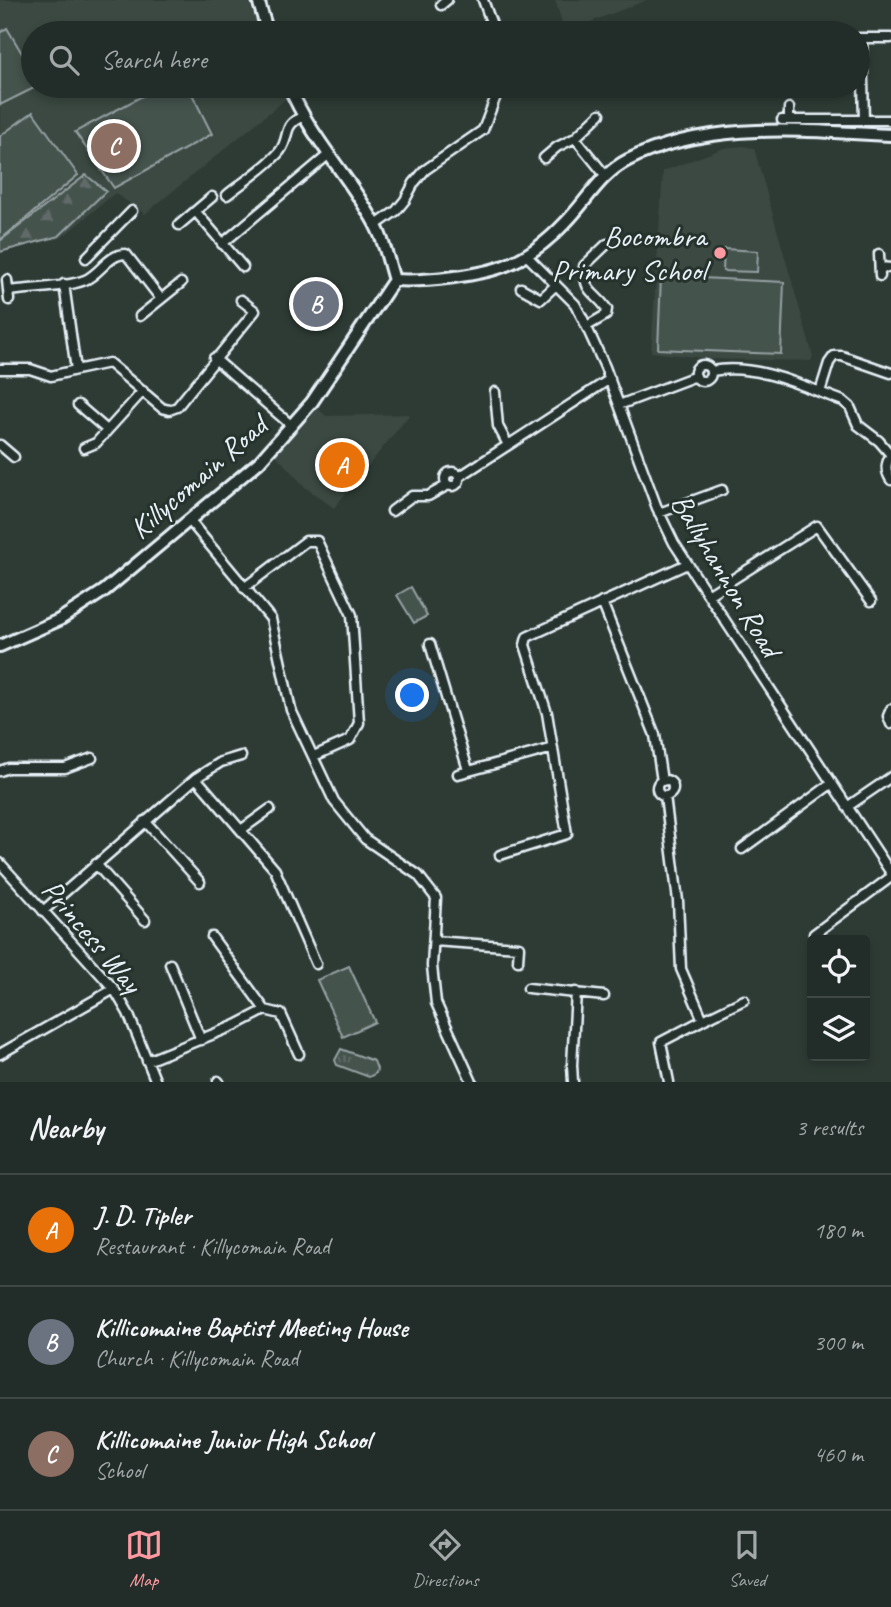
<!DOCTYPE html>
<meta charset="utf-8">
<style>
body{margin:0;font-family:Caveat,sans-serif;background:#2a3430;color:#f1f3f6}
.controls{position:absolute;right:21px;bottom:21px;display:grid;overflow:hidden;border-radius:7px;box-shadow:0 4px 10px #0003}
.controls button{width:63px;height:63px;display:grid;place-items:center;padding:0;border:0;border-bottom:2px solid #3f4845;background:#222c28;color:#f1f3f6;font:35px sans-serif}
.you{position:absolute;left:413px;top:696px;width:24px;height:24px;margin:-18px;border:5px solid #fff;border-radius:50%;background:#1a73e8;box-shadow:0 0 0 10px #1a73e833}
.badge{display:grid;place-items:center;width:46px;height:46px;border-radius:50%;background:#ff9aa2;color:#fff;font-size:23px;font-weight:700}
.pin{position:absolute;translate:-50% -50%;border:4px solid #fff;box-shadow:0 2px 7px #0006}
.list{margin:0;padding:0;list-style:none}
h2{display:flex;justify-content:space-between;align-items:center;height:91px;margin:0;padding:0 28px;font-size:30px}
h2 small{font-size:23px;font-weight:400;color:#a2a7a8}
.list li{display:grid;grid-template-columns:46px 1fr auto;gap:21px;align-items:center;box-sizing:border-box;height:112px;padding:0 28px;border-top:2px solid #3f4845}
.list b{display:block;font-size:26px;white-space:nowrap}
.list p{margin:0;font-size:23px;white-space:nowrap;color:#a2a7a8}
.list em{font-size:23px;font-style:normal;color:#a2a7a8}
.icon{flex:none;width:38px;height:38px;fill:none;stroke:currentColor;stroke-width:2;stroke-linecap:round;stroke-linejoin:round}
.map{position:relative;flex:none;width:891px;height:1082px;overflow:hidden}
.search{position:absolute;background:#222c28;box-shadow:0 4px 10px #0003;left:21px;right:21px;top:21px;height:77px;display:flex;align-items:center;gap:18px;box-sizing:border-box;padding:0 24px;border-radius:38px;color:#a2a7a8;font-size:26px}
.sheet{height:427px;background:#222c28}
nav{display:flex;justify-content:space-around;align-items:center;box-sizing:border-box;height:98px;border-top:2px solid #3f4845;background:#222c28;font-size:19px;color:#a2a7a8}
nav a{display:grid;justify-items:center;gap:4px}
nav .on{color:#ff9aa2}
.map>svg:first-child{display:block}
.built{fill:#3b4843}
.grass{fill:url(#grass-tufts);stroke:#96a2a3;stroke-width:2}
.forest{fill:url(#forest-firs);stroke:#96a2a3;stroke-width:2}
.garden{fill:#45524e;stroke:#96a2a3;stroke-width:2}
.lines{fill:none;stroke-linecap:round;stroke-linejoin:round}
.minor-casing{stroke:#e8f1f8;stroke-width:13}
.tertiary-casing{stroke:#e8f1f8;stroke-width:16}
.minor{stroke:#26332d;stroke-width:8}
.tertiary{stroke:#26332d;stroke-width:10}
.poi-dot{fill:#ff9aa2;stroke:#26332d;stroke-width:2.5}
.labels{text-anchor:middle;stroke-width:6;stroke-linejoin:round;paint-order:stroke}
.poi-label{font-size:30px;fill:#e8f1f8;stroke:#26332d;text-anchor:end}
.street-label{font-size:30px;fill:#e8f1f8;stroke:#26332d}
</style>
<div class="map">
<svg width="891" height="1082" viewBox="0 0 891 1082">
<defs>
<pattern id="grass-tufts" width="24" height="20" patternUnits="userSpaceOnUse" patternTransform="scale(1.75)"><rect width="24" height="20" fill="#45524e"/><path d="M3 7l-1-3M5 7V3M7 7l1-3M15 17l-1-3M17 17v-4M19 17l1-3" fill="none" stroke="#606b68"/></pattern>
<pattern id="forest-firs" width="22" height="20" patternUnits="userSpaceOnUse" patternTransform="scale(1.75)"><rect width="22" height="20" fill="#45524e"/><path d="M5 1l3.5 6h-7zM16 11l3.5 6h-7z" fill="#606b68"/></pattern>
</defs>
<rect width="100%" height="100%" fill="#2e3b35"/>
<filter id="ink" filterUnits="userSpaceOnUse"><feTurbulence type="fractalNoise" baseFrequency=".0143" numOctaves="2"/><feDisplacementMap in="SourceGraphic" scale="14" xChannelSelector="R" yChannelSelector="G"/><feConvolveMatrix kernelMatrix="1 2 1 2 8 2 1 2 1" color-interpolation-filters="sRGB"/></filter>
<g filter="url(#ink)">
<path class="built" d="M0,0H248L260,33H33V86H281L286,99L145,214L115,193L61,238L0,253Z
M555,0H647L565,32Z
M743,146L754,148L813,356L811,361L712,359L651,352L663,171L724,148Z
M317,407L326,416L410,414L334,508L306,488L275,454Z"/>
<path class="grass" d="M341,1049L374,1061L377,1069L376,1073L369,1077L337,1065L335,1060Z"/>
<path class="forest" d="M86,175L106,191L59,236L0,252V241Z"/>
<path class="garden" d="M7,28L33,72V86H38L0,105V33Z
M161,86H188L212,134L114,188L75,132Z
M33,112L78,175L0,240V136Z
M724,249L758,251L757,272L723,271Z
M661,276L784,282L781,354L658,349Z
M411,587L427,616L414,623L397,595Z
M349,966L375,1022L343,1037L317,980Z"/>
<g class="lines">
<g class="minor-casing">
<path id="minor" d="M483,0L495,33
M441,5L447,0
M859,38H891
M862,38L864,121
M782,120H891
M789,120V108
M575,138L605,175
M544,158L557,147L575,138L600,114
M227,195C243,182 267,167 280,151C291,136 281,125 304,116
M196,212L243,267
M179,225L212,197
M376,225L396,211L405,200L414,183L425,170L483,130L500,86
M222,244L328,155
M879,254L880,276
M526,255L575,304L583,319L605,367L657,508L674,543L891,873
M86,258L132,211
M880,267L891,268
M7,280L9,300
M64,284L76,370L109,363L162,408L169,410L177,407L255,311L241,300
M521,288L541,299L556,285
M9,291C31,288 65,288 85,280C100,274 108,254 126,254L161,299
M140,316L181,283
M587,326L606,315L607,309C593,289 585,296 584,266L607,244
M214,358L292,426
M695 373a8 8 0 1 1 16 0a8 8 0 1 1-16 0Z
M0,369H30L51,376L76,370
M711,371C757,363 800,385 843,401L850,407L858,425L879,441L891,455
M495,392L498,426L508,445
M820,392L829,363L834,356H842L891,373
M78,405L107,430
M619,405L696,376
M0,445L14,457
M84,448L96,443L143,391
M891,455C885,464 885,471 891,480
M445 479a7 7 0 1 1 14 0a7 7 0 1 1-14 0Z
M459,477L610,379
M392,511L412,496H428L448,485
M659,513L722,490
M189,520L271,619L291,710L334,801L365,839L418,875L436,898L432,966L436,1003L472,1082
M244,588L306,541H317L352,615L359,723L350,740L314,756
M708,595L817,526L871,601
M602,602L655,735L662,781
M430,644L468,770
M891,709L888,716L891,724
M0,771L8,768H65L92,758
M458,774L553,748
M196,778L275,870L316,964
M657 788a8 8 0 1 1 16 0a8 8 0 1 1-16 0Z
M665,796L678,901L681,969L703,1020L744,1000
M847,807L891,777
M145,821L200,882
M241,830L270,809
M742,849L831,784
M500,855L567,834L547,713L525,645L527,637L687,564
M0,863L114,989L128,1013L156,1082
M96,864L145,920
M43,911L196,778L221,762L241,756
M814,934L891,877
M212,937L265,1010L281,1014L299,1054
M434,941L519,947L518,961
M170,964L201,1040
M528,988L604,996
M0,1054L114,989
M147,1061L236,1025L265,1010
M218,1081L219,1082
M573,1082L572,1065L576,992
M669,1082L661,1042L703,1020"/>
</g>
<g class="tertiary-casing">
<path id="tertiary" d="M258,0L268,33
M289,86C310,137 349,176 375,224C385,242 388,261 394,280
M394,280C423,282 482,276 509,264C530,255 550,239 565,223C587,201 600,174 628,160C708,120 805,131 891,135
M0,646L59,620L104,591L259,462L312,402L394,280"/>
</g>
<use href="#minor" class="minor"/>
<use href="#tertiary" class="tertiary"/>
</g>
</g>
<circle class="poi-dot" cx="720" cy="253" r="7"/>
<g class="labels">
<g class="poi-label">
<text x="706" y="246">Bocombra<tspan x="706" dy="34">Primary School</tspan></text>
</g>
<g class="street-label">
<text transform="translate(198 477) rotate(-41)" y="10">Killycomain Road</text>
<text transform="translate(726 575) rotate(59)" y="10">Ballyhannon Road</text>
<text transform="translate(92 936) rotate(50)" y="10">Princess Way</text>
</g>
</g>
</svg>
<div class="controls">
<button><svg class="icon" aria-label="locate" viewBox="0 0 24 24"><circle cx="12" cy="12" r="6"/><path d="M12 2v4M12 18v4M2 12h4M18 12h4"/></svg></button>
<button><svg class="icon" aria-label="layers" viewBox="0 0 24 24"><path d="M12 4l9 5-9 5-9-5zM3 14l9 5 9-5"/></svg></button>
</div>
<div class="you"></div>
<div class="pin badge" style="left:342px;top:465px;background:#e8710a">A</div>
<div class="pin badge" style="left:316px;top:304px;background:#6b7280">B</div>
<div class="pin badge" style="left:114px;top:146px;background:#8d6e63">C</div>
<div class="search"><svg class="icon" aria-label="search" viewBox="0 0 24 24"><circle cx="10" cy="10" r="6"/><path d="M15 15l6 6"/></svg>Search here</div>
</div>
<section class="sheet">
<h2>Nearby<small>3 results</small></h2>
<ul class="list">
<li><span class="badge" style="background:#e8710a">A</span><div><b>J. D. Tipler</b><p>Restaurant · Killycomain Road</p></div><em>180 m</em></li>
<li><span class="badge" style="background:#6b7280">B</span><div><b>Killicomaine Baptist Meeting House</b><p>Church · Killycomain Road</p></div><em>300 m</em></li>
<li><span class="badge" style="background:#8d6e63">C</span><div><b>Killicomaine Junior High School</b><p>School</p></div><em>460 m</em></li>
</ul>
</section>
<nav>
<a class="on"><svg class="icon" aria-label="map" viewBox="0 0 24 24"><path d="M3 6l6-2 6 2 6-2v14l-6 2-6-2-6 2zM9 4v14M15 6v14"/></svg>Map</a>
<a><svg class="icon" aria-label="directions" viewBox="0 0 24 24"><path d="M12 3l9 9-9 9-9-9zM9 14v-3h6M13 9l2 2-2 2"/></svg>Directions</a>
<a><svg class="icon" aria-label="saved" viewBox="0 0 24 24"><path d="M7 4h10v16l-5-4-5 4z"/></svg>Saved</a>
</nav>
